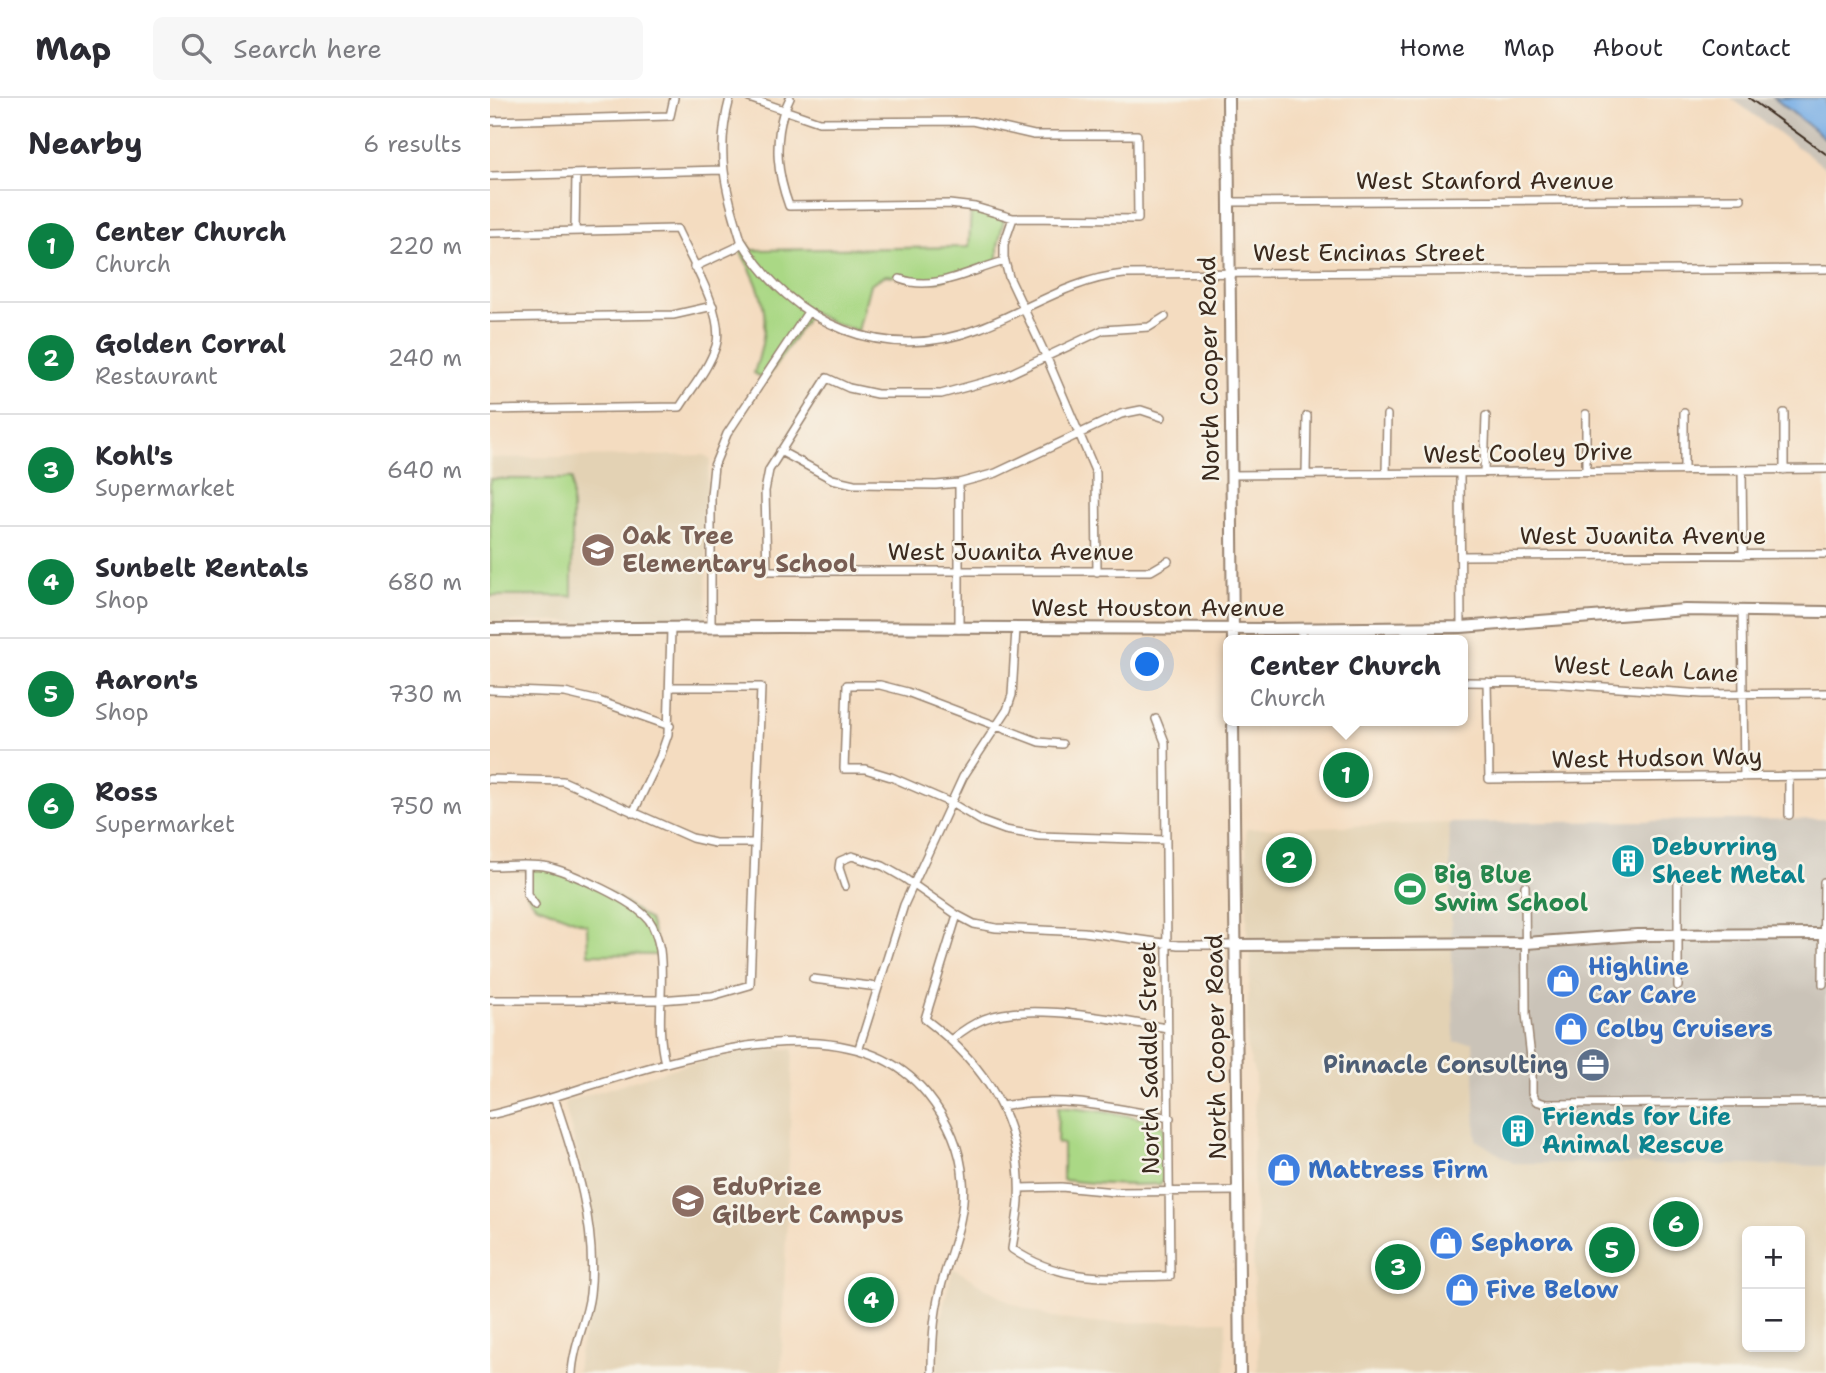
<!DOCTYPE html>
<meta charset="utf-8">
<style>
body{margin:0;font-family:"Shantell Sans",sans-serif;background:#f7f7f7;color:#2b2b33}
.controls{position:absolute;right:21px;bottom:21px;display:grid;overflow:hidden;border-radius:10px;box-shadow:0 4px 10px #0003}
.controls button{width:63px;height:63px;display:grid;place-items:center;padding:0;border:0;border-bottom:2px solid #e1e1e2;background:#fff;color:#2b2b33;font:35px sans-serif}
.you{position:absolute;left:658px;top:567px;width:24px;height:24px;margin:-18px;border:5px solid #fff;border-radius:50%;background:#1a73e8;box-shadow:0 0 0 10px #1a73e833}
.badge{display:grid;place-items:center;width:46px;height:46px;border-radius:50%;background:#0b8043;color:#fff;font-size:23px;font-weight:700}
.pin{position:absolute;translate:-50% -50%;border:4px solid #fff;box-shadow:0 2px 7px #0006}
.popup{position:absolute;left:733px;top:537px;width:245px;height:91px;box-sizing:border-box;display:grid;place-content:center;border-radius:10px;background:#fff;filter:drop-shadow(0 2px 5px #0005);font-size:23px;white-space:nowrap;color:#7c7c81}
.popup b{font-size:26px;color:#2b2b33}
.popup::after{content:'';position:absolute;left:50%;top:100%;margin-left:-14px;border:14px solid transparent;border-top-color:#fff}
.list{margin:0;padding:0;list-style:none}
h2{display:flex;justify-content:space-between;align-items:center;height:91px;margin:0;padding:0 28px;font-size:30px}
h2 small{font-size:23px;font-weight:400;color:#7c7c81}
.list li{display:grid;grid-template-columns:46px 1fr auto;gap:21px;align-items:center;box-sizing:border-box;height:112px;padding:0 28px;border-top:2px solid #e1e1e2}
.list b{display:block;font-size:26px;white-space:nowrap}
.list p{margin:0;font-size:23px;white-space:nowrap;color:#7c7c81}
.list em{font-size:23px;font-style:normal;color:#7c7c81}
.icon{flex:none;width:38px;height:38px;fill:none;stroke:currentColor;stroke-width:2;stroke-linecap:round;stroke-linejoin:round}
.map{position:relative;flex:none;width:1336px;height:1275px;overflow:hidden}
header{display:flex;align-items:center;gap:42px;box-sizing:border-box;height:98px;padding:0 35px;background:#fff;border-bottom:2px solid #e1e1e2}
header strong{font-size:33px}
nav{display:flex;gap:38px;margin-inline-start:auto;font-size:24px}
.search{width:490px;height:63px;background:#f7f7f7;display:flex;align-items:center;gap:18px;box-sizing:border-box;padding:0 24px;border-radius:10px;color:#7c7c81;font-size:26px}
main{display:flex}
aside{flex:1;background:#fff}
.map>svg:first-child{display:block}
.built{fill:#e3d2b4;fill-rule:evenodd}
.industrial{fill:#cac3b8}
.green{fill:#aad885;stroke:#728152;stroke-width:2}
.water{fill:#77ade5;stroke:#596c82;stroke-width:2}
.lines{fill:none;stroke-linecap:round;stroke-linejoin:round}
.street-casing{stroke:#98836f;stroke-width:10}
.secondary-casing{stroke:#98836f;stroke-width:14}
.street{stroke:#fff;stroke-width:7}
.secondary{stroke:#fff;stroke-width:10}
.rail{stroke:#3b2a1e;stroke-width:2}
.labels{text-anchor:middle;stroke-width:5;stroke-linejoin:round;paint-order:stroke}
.street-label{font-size:24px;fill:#3b2a1e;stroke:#f7f3e8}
.education-label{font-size:24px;font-weight:bold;fill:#785e54;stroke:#f7f3e8;text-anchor:start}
.culture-label{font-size:24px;font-weight:bold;fill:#0d838f;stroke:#f7f3e8;text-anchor:start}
.leisure-label{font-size:24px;font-weight:bold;fill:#27864d;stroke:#f7f3e8;text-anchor:start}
.shop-label{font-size:24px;font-weight:bold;fill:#366cbe;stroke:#f7f3e8;text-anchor:start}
.service-label{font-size:24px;font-weight:bold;fill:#4e5e75;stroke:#f7f3e8;text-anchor:end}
</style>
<header>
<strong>Map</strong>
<div class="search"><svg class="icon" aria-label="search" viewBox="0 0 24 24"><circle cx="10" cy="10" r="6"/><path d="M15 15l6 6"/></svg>Search here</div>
<nav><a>Home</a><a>Map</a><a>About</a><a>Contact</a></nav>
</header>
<main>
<aside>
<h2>Nearby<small>6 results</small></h2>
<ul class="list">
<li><span class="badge">1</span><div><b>Center Church</b><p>Church</p></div><em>220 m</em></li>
<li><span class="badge">2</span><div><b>Golden Corral</b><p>Restaurant</p></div><em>240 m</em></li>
<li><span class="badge">3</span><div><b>Kohl's</b><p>Supermarket</p></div><em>640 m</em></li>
<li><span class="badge">4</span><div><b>Sunbelt Rentals</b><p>Shop</p></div><em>680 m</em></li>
<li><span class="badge">5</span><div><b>Aaron's</b><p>Shop</p></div><em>730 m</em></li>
<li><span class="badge">6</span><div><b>Ross</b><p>Supermarket</p></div><em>750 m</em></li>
</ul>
</aside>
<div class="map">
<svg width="1336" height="1275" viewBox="0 0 1336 1275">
<rect width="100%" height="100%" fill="#f7f3e8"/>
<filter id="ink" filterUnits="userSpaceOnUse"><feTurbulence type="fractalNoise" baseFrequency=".0143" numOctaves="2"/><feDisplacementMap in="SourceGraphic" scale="14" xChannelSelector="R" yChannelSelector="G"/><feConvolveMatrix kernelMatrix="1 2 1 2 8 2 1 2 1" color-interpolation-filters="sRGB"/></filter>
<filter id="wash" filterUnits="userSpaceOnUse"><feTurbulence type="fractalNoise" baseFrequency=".00686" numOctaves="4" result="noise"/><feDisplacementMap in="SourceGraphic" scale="28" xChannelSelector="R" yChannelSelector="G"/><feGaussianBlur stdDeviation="1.57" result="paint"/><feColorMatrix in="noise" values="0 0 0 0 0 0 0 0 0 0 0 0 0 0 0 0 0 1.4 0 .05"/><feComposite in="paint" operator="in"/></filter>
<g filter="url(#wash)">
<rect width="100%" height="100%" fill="#f4dcc0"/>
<path class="built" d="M214,357L221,361L217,384L216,519L213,523L0,524V360Z
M959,725L964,943H983L986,1042L1023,1065L1336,1068V1275H768V1233L764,1204L763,1161L767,1132L763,1078L765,977L757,951V916L761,862L757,836L756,731ZM1257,1133H1310V1249H1257Z
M267,950L303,951L291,1275H87L89,1255L105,1195V1146L96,1088L74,1004L195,967Z
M463,1170L521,1205L559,1219L601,1225L736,1223L735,1275H447L451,1219Z"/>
<path class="industrial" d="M1241,0H1336V70Z
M1336,721V1068L1023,1065L986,1042L983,944H964L959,725Z"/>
<path class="green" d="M481,111L514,121L508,148V162L447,183L396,177L380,186L368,233L343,225L321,214L276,282L264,275C282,223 277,198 249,151L257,145L262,152L479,149Z
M0,381H82V498H0Z
M37,768L59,769L119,794L159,822L170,857L98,856L97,827L45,807L37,796Z
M568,1009C588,1011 663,1017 674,1030L673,1082L670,1086C637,1088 605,1086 573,1082V1046L567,1045Z"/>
<path class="water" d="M1284,0H1336V41Z"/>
</g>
<g filter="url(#ink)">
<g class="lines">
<g class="street-casing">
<path id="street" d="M240,0C225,55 235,89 251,142C302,227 395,267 490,230C538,212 581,181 634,176L1336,171
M259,0L329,24L482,23L544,37H647L648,121L523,120L485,109L459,106L299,108C287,75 284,46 294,12L295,11L300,0
M0,23L180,18L184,0
M0,78L232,72
M739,104L1251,101
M523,120L514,146V160L519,179L556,258L606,375L607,474
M85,133L86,76
M0,135L187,131C200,160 236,218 226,248C219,270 202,290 190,309L0,312
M204,169L245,150L252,144
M410,181C445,194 480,172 515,163
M675,219L659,229L613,232L513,279L451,296H387L359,290L337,280L279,372L275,393L277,473H661L678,463
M0,220L183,217L223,208
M1194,315V373
M1294,315V372
M1096,316V373
M290,353L342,381L364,386L446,387L469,385L506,375L631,316L651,312L672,319
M1252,372L1253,457
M994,374L996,318
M896,375L897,317
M970,375L971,529
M816,376L817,318
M741,377L1336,371
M469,385V531
M971,458L1336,456
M1252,512L1254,679
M812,530V542
M221,531V397L224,368L237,336L318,214
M973,584L1059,585L1213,596L1336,595
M997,584L999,681L1336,678
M0,592L75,595L109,603L180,628
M572,646L549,644L417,594L390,587H357L354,671H375L401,679L461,705L493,724L515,732L549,738L676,742
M1299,678V717
M0,681L73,683L202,740L225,745H265
M143,715L170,659L178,636L181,531
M0,768C19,768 41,765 59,769C84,776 143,802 159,822C165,830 168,842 170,852C175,890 165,927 175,965
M37,768V796L45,807
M1188,786V888
M355,788L349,770L350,763L362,758L393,768L414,780L467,817L484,826L506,830L594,834L688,847H745
M1035,788L1036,916L1042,968V995L1046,1003L1056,1006L1336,1004
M467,817L435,921C496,967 533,1023 529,1103C528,1119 524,1136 522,1151C573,1186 621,1179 680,1178L675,644L666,621
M323,881L388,889
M1333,886L1334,784
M0,902H170L222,898L260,887L271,589H180
M462,941C472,933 482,926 494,921C541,903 628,923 677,930
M369,950L414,807L473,679L517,612L522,597L526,531
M64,999C85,1061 108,1130 100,1196C97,1223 83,1247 82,1275
M511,1008C573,997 619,1009 680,1020
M0,1017C115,991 344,880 437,996C458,1022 471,1049 473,1082C477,1124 456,1161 448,1201C443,1225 442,1250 442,1275
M530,1090L571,1089L625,1094L748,1093"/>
</g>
<g class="secondary-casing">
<path id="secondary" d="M738,0L743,542
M0,531L290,529L779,531L971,529L1195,512L1336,514
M743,623L750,1275
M745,847L1036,845L1147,837L1336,836"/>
</g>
<use href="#street" class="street"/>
<use href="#secondary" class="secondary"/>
<path class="rail" d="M1259,0L1336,56"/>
</g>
</g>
<defs>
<g id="school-disc" transform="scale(1.75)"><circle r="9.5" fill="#8d6e63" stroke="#f7f3e8"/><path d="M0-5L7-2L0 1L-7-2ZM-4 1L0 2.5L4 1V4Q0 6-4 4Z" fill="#fff"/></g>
<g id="building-disc" transform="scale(1.75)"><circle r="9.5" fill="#0f9aa8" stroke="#f7f3e8"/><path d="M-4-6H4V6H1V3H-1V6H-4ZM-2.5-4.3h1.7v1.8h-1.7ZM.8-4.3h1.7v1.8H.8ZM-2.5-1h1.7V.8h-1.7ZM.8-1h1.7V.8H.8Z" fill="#fff"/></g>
<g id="stadium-disc" transform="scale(1.75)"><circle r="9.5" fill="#2e9e5b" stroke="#f7f3e8"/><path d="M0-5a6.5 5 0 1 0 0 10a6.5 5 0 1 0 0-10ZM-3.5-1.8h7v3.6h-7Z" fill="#fff"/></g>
<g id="shop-disc" transform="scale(1.75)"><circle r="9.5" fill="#3f7fe0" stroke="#f7f3e8"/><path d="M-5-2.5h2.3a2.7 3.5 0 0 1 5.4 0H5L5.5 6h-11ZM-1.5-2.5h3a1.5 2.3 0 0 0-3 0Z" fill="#fff"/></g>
<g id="office-disc" transform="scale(1.75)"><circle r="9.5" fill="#5c6f8a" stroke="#f7f3e8"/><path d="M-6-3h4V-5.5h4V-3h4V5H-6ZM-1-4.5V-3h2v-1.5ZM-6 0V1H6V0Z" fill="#fff"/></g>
</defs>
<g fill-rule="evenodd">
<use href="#school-disc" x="108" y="452"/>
<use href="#building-disc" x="1138" y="763"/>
<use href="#stadium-disc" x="920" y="791"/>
<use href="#shop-disc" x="1073" y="883"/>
<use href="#shop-disc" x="1081" y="931"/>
<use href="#office-disc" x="1103" y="967"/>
<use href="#building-disc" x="1028" y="1033"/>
<use href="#shop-disc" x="794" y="1072"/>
<use href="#school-disc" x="198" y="1103"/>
<use href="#shop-disc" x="956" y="1145"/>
<use href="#shop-disc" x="972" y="1192"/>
</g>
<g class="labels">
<g class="street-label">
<text x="995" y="91">West Stanford Avenue</text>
<text x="879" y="163">West Encinas Street</text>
<text transform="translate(719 271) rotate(-91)" y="8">North Cooper Road</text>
<text transform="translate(1038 355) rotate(-1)" y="8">West Cooley Drive</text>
<text x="1153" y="446">West Juanita Avenue</text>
<text x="521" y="462">West Juanita Avenue</text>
<text x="668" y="518">West Houston Avenue</text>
<text transform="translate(1156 571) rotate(3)" y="8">West Leah Lane</text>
<text transform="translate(1167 660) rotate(-1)" y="8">West Hudson Way</text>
<text transform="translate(726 949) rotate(-91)" y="8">North Cooper Road</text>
<text transform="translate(659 960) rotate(-91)" y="8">North Saddle Street</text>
</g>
<g class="education-label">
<text x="132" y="446">Oak Tree<tspan x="132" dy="28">Elementary School</tspan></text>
<text x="222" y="1097">EduPrize<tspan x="222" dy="28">Gilbert Campus</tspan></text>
</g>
<g class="culture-label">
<text x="1162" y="757">Deburring<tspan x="1162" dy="28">Sheet Metal</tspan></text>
<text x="1052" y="1027">Friends for Life<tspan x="1052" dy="28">Animal Rescue</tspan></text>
</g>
<g class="leisure-label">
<text x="944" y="785">Big Blue<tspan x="944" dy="28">Swim School</tspan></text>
</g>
<g class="shop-label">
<text x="1098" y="877">Highline<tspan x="1098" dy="28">Car Care</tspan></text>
<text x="1106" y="939">Colby Cruisers</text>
<text x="818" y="1080">Mattress Firm</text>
<text x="981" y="1153">Sephora</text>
<text x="996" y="1200">Five Below</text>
</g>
<g class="service-label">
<text x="1078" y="975">Pinnacle Consulting</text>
</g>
</g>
</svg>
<div class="controls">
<button>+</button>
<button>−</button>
</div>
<div class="you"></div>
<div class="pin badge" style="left:856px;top:677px">1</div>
<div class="popup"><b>Center Church</b>Church</div>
<div class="pin badge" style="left:799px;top:762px">2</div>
<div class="pin badge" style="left:908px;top:1169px">3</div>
<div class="pin badge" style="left:381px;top:1202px">4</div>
<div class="pin badge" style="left:1122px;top:1152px">5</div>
<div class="pin badge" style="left:1186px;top:1126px">6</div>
</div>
</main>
